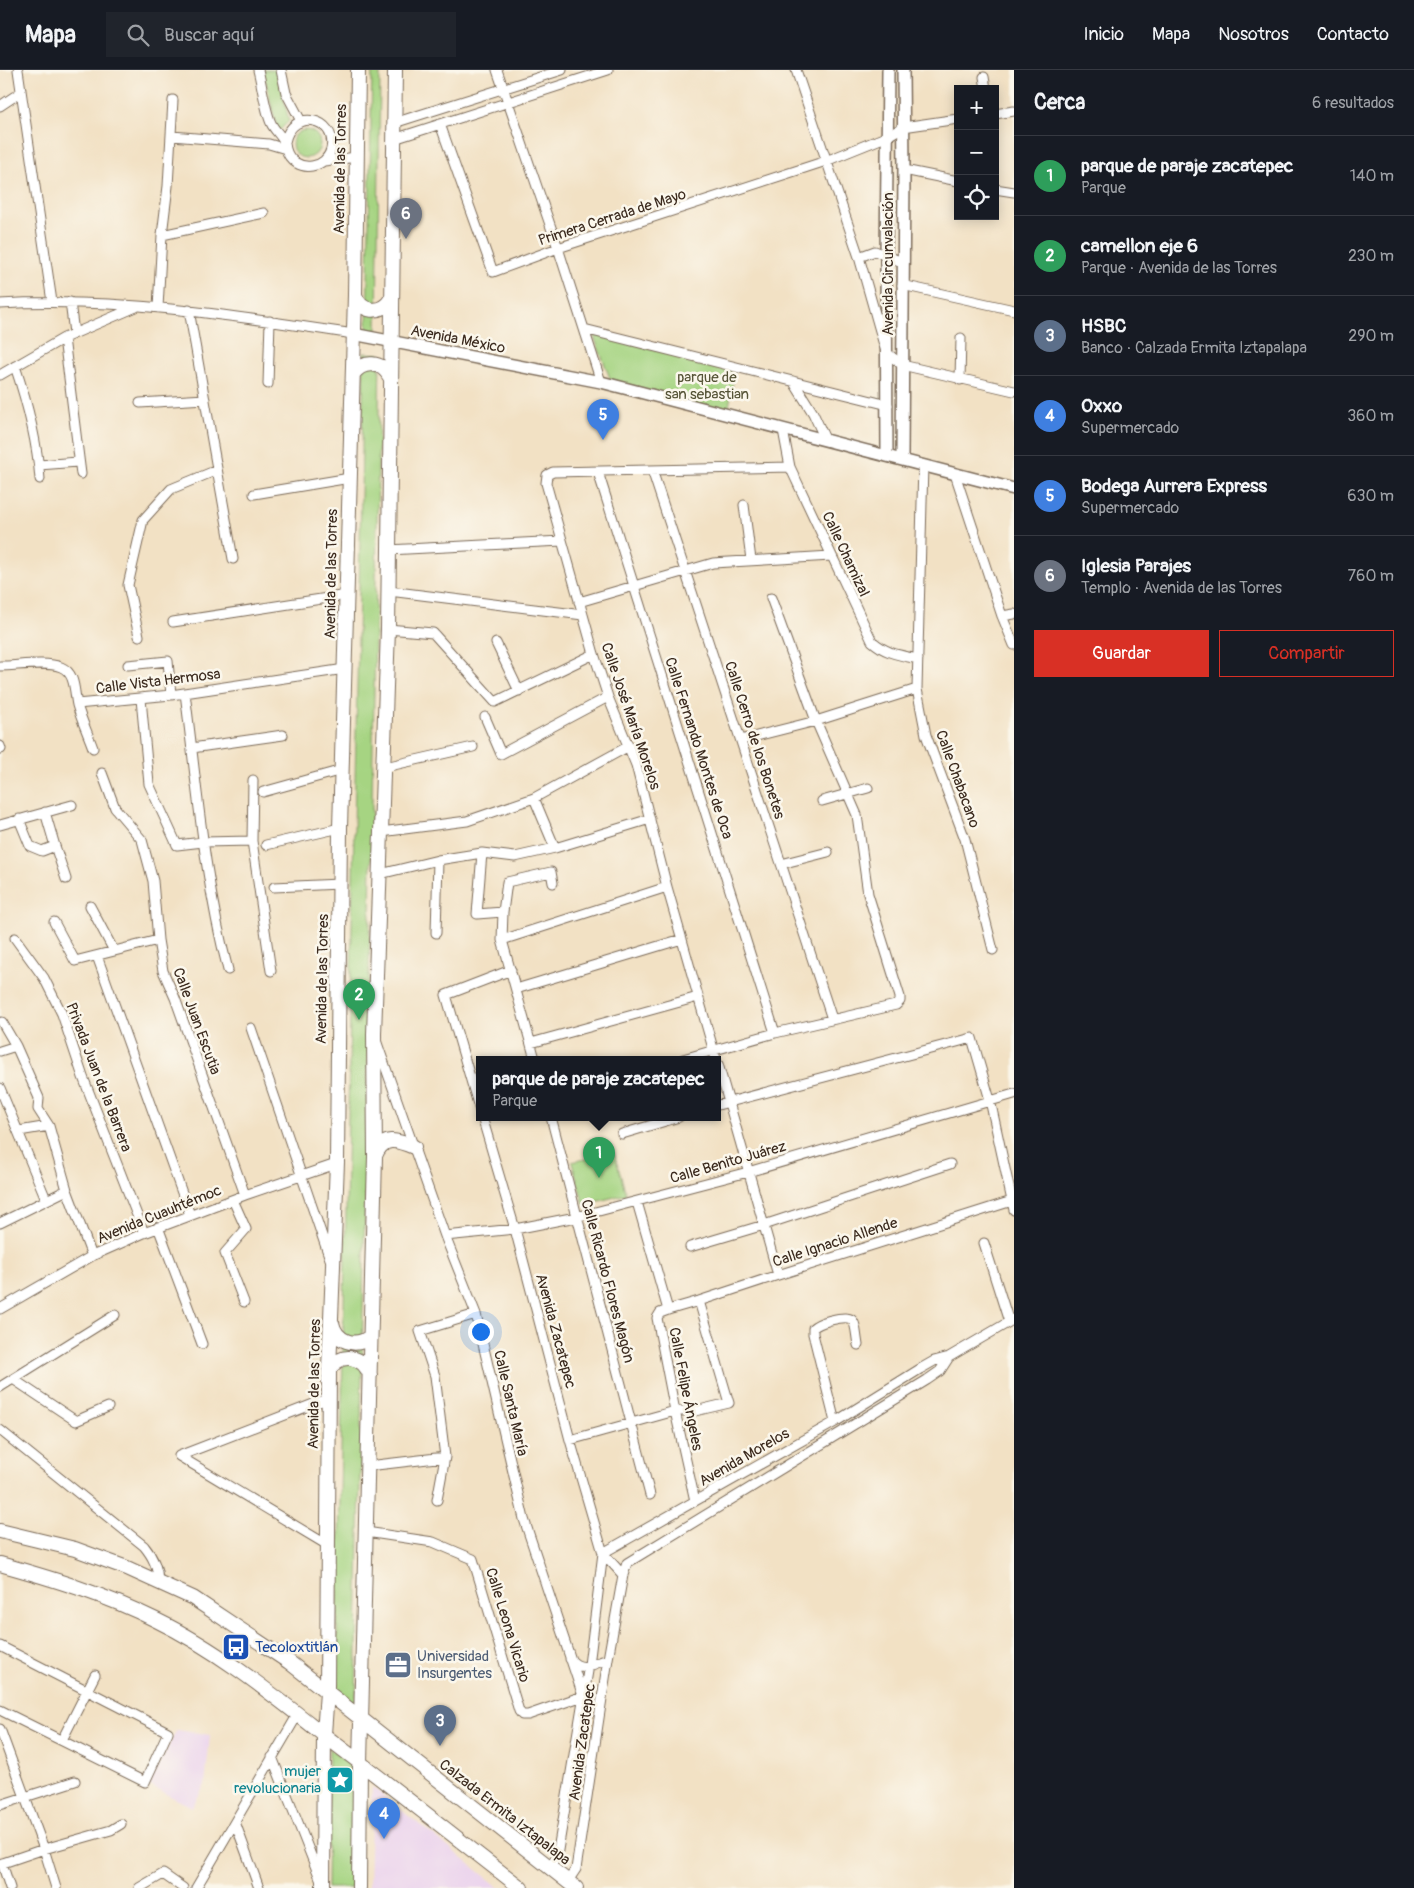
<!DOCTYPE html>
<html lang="es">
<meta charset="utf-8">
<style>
body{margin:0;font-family:Pangolin,sans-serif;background:#20242c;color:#f1f3f6}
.controls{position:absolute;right:15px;top:15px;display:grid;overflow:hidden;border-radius:0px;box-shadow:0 2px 12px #0003}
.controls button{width:45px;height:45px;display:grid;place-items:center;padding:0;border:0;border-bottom:1px solid #363941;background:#171b24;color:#f1f3f6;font:25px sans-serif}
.you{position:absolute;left:480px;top:1261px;width:18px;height:18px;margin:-12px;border:4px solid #fff;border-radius:50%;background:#1a73e8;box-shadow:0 0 0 8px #1a73e833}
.badge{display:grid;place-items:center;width:32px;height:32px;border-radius:50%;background:#d93025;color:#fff;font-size:16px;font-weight:700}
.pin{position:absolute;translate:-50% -41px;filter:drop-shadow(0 1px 2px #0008)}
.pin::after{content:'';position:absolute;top:26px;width:18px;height:15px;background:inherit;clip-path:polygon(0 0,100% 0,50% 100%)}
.popup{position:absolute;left:476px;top:986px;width:245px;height:65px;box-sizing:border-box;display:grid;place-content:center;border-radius:0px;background:#171b24;filter:drop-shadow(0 1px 4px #0005);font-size:16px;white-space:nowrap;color:#9ea1a6}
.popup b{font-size:19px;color:#f1f3f6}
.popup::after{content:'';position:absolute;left:50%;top:100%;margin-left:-10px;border:10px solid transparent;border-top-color:#171b24}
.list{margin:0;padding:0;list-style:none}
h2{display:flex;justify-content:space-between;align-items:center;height:65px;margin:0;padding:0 20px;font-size:21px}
h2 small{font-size:16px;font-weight:400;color:#9ea1a6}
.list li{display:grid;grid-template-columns:32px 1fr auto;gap:15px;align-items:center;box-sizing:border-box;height:80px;padding:0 20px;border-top:1px solid #363941}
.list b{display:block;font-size:19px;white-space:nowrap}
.list p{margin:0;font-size:16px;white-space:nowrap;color:#9ea1a6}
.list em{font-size:16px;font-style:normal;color:#9ea1a6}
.actions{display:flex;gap:10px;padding:15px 20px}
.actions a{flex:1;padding:11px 0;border:1px solid #d93025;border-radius:0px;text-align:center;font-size:18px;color:#d93025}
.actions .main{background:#d93025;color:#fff}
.icon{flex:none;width:28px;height:28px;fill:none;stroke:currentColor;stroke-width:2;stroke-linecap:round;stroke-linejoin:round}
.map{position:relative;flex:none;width:1014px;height:1818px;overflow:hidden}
header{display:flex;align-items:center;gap:30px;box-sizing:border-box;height:70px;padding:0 25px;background:#171b24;border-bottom:1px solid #363941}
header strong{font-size:24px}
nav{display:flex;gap:28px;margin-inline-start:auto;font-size:18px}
.search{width:350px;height:45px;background:#20242c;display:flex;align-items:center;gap:12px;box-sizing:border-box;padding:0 18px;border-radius:0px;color:#9ea1a6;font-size:19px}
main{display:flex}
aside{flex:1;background:#171b24}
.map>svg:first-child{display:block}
.built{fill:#ead1ed}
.green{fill:#a6d482;stroke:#707f50}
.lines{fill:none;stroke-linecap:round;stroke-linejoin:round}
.minor-casing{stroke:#7b6a58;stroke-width:11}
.tertiary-casing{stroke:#7b6a58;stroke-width:14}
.primary-casing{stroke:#7b6a58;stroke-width:16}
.minor{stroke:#fff;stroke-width:9}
.tertiary{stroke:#fff;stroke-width:11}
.primary{stroke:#fff;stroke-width:14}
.labels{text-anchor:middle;stroke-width:5;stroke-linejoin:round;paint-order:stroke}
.street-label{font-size:15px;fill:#3b2a1e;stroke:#fbf7ec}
.park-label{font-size:15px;fill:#565437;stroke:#fbf7ec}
.transit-label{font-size:15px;fill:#164399;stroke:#fbf7ec;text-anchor:start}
.service-label{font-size:15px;fill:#4e5e75;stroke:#fbf7ec;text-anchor:start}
.culture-label{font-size:15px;fill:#0d838f;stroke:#fbf7ec;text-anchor:end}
</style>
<header>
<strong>Mapa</strong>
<div class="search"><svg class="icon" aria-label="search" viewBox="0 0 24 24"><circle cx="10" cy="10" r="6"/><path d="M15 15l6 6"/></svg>Buscar aquí</div>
<nav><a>Inicio</a><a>Mapa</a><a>Nosotros</a><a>Contacto</a></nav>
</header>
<main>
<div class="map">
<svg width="1014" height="1818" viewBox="0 0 1014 1818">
<rect width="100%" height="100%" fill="#fbf7ec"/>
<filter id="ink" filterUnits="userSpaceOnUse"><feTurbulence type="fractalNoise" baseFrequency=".02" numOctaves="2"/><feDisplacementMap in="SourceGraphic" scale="10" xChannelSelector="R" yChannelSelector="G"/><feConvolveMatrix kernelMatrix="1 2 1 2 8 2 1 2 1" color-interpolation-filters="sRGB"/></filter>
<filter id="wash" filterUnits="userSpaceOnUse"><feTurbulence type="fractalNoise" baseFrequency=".0096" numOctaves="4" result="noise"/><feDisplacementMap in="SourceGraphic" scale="20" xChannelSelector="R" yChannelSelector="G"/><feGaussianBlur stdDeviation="1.12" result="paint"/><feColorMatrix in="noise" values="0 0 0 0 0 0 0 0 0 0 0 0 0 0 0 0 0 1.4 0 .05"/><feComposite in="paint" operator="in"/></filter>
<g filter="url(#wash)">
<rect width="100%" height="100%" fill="#f2e1c4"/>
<path class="built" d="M177,1660L210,1665L205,1715L192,1737L148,1715Z
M372,1717L500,1818H369Z"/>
<path class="green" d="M263,0H277L289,51L278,62Z
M372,0H380L377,261L367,260Z
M292 74a14 14 0 1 1 28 0a14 14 0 1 1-28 0Z
M593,264L735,299L728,344L613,316Z
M364,283L380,284L356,1634L336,1617Z
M614,1083L626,1124L584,1135L572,1092Z
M329,1678L354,1698L352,1818H327Z"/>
</g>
<g filter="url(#ink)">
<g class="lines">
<g class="minor-casing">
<path id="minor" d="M18,0L52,232
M258,0C262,15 265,40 271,53C274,60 281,65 284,72C286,74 285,76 286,79C289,91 301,98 312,96C321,95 329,88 331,79C338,48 292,37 285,72
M281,0L286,23L301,51
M497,0L558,178L601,312
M796,0L859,187L886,282L902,295L1014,321
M984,7L986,19
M0,36L21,22
M995,44L1014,41
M394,53L562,0
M440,54L493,202L558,178L826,91L888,66L903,57L958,49
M172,66L269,74L286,79
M394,69L608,0
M324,91L357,87
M904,100L958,111
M995,119L1014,122
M162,165L264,143
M859,187L875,181L902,192
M902,215L1014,240
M70,232L74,263
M0,234C119,227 236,246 353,264
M158,238L162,165L168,116L173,30
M189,240L233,489
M584,259L888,335
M64,268L81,404
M15,296C27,332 37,371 40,409
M0,305L64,268L136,237
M960,310L961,268
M793,311L813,343L825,369
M268,314L270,251
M140,333L205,329
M783,360L790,397L872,571C887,584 899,585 918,589
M39,395L78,392
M923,395L917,619L926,665L965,769L993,880
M652,400L832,949
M598,402L775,963
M955,404L1002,546L1014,575
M254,424L350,408
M744,435L751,490
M388,480L562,471
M389,521L583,545
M579,532L713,493L831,486
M1002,546L1014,544
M173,552L347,525
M388,559L433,563L495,632L594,584
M139,566L128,515L143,450L171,419L217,400
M496,573L519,621
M128,595L168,591L171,625
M0,596C17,596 46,591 61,597C76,603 74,622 77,635C81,649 88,664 93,678
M185,623C197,716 204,809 228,900
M141,629L149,714L177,775L203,772L252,771
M77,634L171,625L345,599
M485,647L501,684L608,627
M741,670L816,651L917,619
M0,676L1,679
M192,678L283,665
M385,697L473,677
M102,703L115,738L142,770L153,811L158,870L163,901L175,928L245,1125
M253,710L252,771L271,901
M263,722L342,700
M534,728L555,778
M822,731L868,718
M45,742L55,776
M19,749L30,776L42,781L55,776L66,809
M0,755L72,735
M381,762L467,751L534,728L629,676
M266,775L340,758
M482,783L477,844L503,842
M781,794L828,782
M380,804L438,790L482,783L515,787L555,778L650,749
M274,817L340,814
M90,836L114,881
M54,852L75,891L158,870
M436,863L438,790
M15,868L44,908L62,944L83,1007L144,1163
M502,870L667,817
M97,886L190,1145
M516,919L682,869
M2,952L16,976L39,1028L38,1039L49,1056L67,1120L92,1186
M251,958L330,1189
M531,973L698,927
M0,981L16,976
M535,989L502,870L503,842L507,812L551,802L553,813
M683,989L775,963L896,935L900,931V927L868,824L857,745L816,651L771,528
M716,989L667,817L636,695L608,627L594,584L546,413L547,405L553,402L790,397
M718,994L778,1205
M0,1018L46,1129
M718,1035L972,968L990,1030L1014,1140
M480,1041L446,925L511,900
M482,1047L515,1159L570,1370L603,1483L623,1505
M551,1047L650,1425
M19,1061L49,1056
M622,1064L679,1047
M233,1130L246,1159L225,1183L244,1232
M637,1132L668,1240L660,1243L657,1248L675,1341L695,1431
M0,1153L67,1120
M158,1157L202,1274
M445,1166L515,1159L576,1147L748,1102L1014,1024
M984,1173L1009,1252
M690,1177L764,1155L950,1094
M0,1239L92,1186L144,1163L245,1125L336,1094
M668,1240L699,1231L778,1205L1012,1131
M13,1309L76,1351L108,1337
M0,1317L115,1245
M835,1352L813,1264V1258C818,1253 824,1252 831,1250C858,1243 854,1252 858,1275
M0,1360L144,1476C153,1487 158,1497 158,1511
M570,1370L675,1341H695L729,1333L699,1231
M179,1386L329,1476
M179,1386L329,1328
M368,1396L445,1387
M437,1430L445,1387L435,1306L420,1261L476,1244
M366,1462L433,1472L473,1489L519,1641L522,1645H528L583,1626L524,1449L476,1244L445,1166L377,973
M0,1576L168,1662L145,1712L0,1640
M570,1589C582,1603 592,1594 608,1589
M0,1659L44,1779L56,1818
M62,1670L95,1605
M272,1687L320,1808
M0,1735L75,1711
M235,1752L259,1818
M2,1793L10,1818
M0,1794L44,1779L111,1760L121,1754
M549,1797L557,1786L589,1595L603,1483L835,1352L920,1299L934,1291L949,1287L1014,1249
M568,1811L576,1799L608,1589L623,1505L627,1493L927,1310L940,1301L949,1287
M139,1818L163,1804L183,1818
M196,1818L298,1644"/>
</g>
<g class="tertiary-casing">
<path id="tertiary" d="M353,264L601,312L1014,419
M887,385L886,187L888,0
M902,389L904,100L903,0"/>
</g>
<g class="primary-casing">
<path id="primary" d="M355,225C361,243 381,245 391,229
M353,304C363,290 382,291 390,307
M375,1086C383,1065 397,1070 414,1077
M332,1253C336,1272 355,1278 370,1267
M329,1300C340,1282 363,1285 370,1305
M0,1461L75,1479L127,1498L193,1528L289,1592L576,1818
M0,1494C54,1509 106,1525 156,1550C220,1581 277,1628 333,1672C396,1720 458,1769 521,1818
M323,1818L324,1664L327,1622L329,1300L337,1092L340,758L355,225L358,0
M359,1818L360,1693L375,1086L374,964L388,559L395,0"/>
</g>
<use href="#minor" class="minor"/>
<use href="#tertiary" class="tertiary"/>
<use href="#primary" class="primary"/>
</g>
</g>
<defs>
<g id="bus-square" transform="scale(1.4375)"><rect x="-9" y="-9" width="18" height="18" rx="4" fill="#1a4fb4" stroke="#fbf7ec"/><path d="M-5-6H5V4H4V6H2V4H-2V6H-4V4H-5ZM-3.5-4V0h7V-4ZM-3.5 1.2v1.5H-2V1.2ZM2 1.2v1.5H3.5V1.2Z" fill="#fff"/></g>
<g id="office-square" transform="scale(1.4375)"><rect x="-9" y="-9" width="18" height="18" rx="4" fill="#5c6f8a" stroke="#fbf7ec"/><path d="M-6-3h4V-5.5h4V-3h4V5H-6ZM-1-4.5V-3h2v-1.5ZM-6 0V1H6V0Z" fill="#fff"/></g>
<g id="sight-square" transform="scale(1.4375)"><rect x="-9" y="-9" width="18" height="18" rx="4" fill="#0f9aa8" stroke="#fbf7ec"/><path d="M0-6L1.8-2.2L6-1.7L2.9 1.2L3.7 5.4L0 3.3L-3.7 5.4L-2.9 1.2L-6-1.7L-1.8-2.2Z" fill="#fff"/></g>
</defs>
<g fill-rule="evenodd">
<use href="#bus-square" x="236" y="1577"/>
<use href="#office-square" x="398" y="1595"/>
<use href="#sight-square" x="340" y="1710"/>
</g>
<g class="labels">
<g class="street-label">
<text transform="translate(340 99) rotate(-89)" y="5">Avenida de las Torres</text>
<text transform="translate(612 147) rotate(-18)" y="5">Primera Cerrada de Mayo</text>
<text transform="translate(888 194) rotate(-90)" y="5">Avenida Circunvalación</text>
<text transform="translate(458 269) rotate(11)" y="5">Avenida México</text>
<text transform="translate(846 484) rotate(65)" y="5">Calle Chamizal</text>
<text transform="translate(331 504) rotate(-89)" y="5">Avenida de las Torres</text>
<text transform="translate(158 611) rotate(-7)" y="5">Calle Vista Hermosa</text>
<text transform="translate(631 646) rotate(71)" y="5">Calle José María Morelos</text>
<text transform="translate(755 670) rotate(72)" y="5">Calle Cerro de los Bonetes</text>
<text transform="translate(699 678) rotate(72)" y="5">Calle Fernando Montes de Oca</text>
<text transform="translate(958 709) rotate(70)" y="5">Calle Chabacano</text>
<text transform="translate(322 909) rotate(-89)" y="5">Avenida de las Torres</text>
<text transform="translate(197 951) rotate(70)" y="5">Calle Juan Escutia</text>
<text transform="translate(99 1007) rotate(69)" y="5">Privada Juan de la Barrera</text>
<text transform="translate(728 1092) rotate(-16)" y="5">Calle Benito Juárez</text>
<text transform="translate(159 1144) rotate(-22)" y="5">Avenida Cuauhtémoc</text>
<text transform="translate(835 1172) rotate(-18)" y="5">Calle Ignacio Allende</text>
<text transform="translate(608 1211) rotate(75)" y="5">Calle Ricardo Flores Magón</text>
<text transform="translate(556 1261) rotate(75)" y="5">Avenida Zacatepec</text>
<text transform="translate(314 1314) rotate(-89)" y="5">Avenida de las Torres</text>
<text transform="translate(686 1319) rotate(79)" y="5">Calle Felipe Ángeles</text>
<text transform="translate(511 1333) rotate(77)" y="5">Calle Santa María</text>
<text transform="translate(744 1387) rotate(-30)" y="5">Avenida Morelos</text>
<text transform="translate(508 1555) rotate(73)" y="5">Calle Leona Vicario</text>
<text transform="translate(582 1672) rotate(-82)" y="5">Avenida Zacatepec</text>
<text transform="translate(505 1742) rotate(38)" y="5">Calzada Ermita Iztapalapa</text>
</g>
<g class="park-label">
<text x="707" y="312">parque de<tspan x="707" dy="17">san sebastian</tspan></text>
</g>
<g class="transit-label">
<text x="255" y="1582">Tecoloxtitlán</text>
</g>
<g class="service-label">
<text x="417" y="1591">Universidad<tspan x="417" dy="17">Insurgentes</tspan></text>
</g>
<g class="culture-label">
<text x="321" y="1706">mujer<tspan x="321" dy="17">revolucionaria</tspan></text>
</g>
</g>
</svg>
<div class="controls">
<button>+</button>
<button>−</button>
<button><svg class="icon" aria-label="locate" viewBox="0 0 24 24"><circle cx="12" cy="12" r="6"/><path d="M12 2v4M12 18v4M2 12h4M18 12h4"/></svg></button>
</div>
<div class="you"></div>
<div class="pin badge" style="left:599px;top:1108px;background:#2e9e5b">1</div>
<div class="popup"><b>parque de paraje zacatepec</b>Parque</div>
<div class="pin badge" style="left:359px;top:950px;background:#2e9e5b">2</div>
<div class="pin badge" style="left:440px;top:1676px;background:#5c6f8a">3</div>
<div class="pin badge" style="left:384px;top:1769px;background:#3f7fe0">4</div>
<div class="pin badge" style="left:603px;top:370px;background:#3f7fe0">5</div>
<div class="pin badge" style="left:406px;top:169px;background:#6b7280">6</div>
</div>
<aside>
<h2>Cerca<small>6 resultados</small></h2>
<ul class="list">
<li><span class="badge" style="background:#2e9e5b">1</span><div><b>parque de paraje zacatepec</b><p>Parque</p></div><em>140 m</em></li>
<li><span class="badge" style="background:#2e9e5b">2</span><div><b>camellon eje 6</b><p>Parque · Avenida de las Torres</p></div><em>230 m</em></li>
<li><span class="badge" style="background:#5c6f8a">3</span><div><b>HSBC</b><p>Banco · Calzada Ermita Iztapalapa</p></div><em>290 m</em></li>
<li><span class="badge" style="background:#3f7fe0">4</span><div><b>Oxxo</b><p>Supermercado</p></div><em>360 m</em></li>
<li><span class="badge" style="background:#3f7fe0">5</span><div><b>Bodega Aurrera Express</b><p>Supermercado</p></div><em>630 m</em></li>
<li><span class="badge" style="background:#6b7280">6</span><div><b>Iglesia Parajes</b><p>Templo · Avenida de las Torres</p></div><em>760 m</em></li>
</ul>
<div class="actions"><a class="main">Guardar</a><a>Compartir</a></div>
</aside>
</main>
